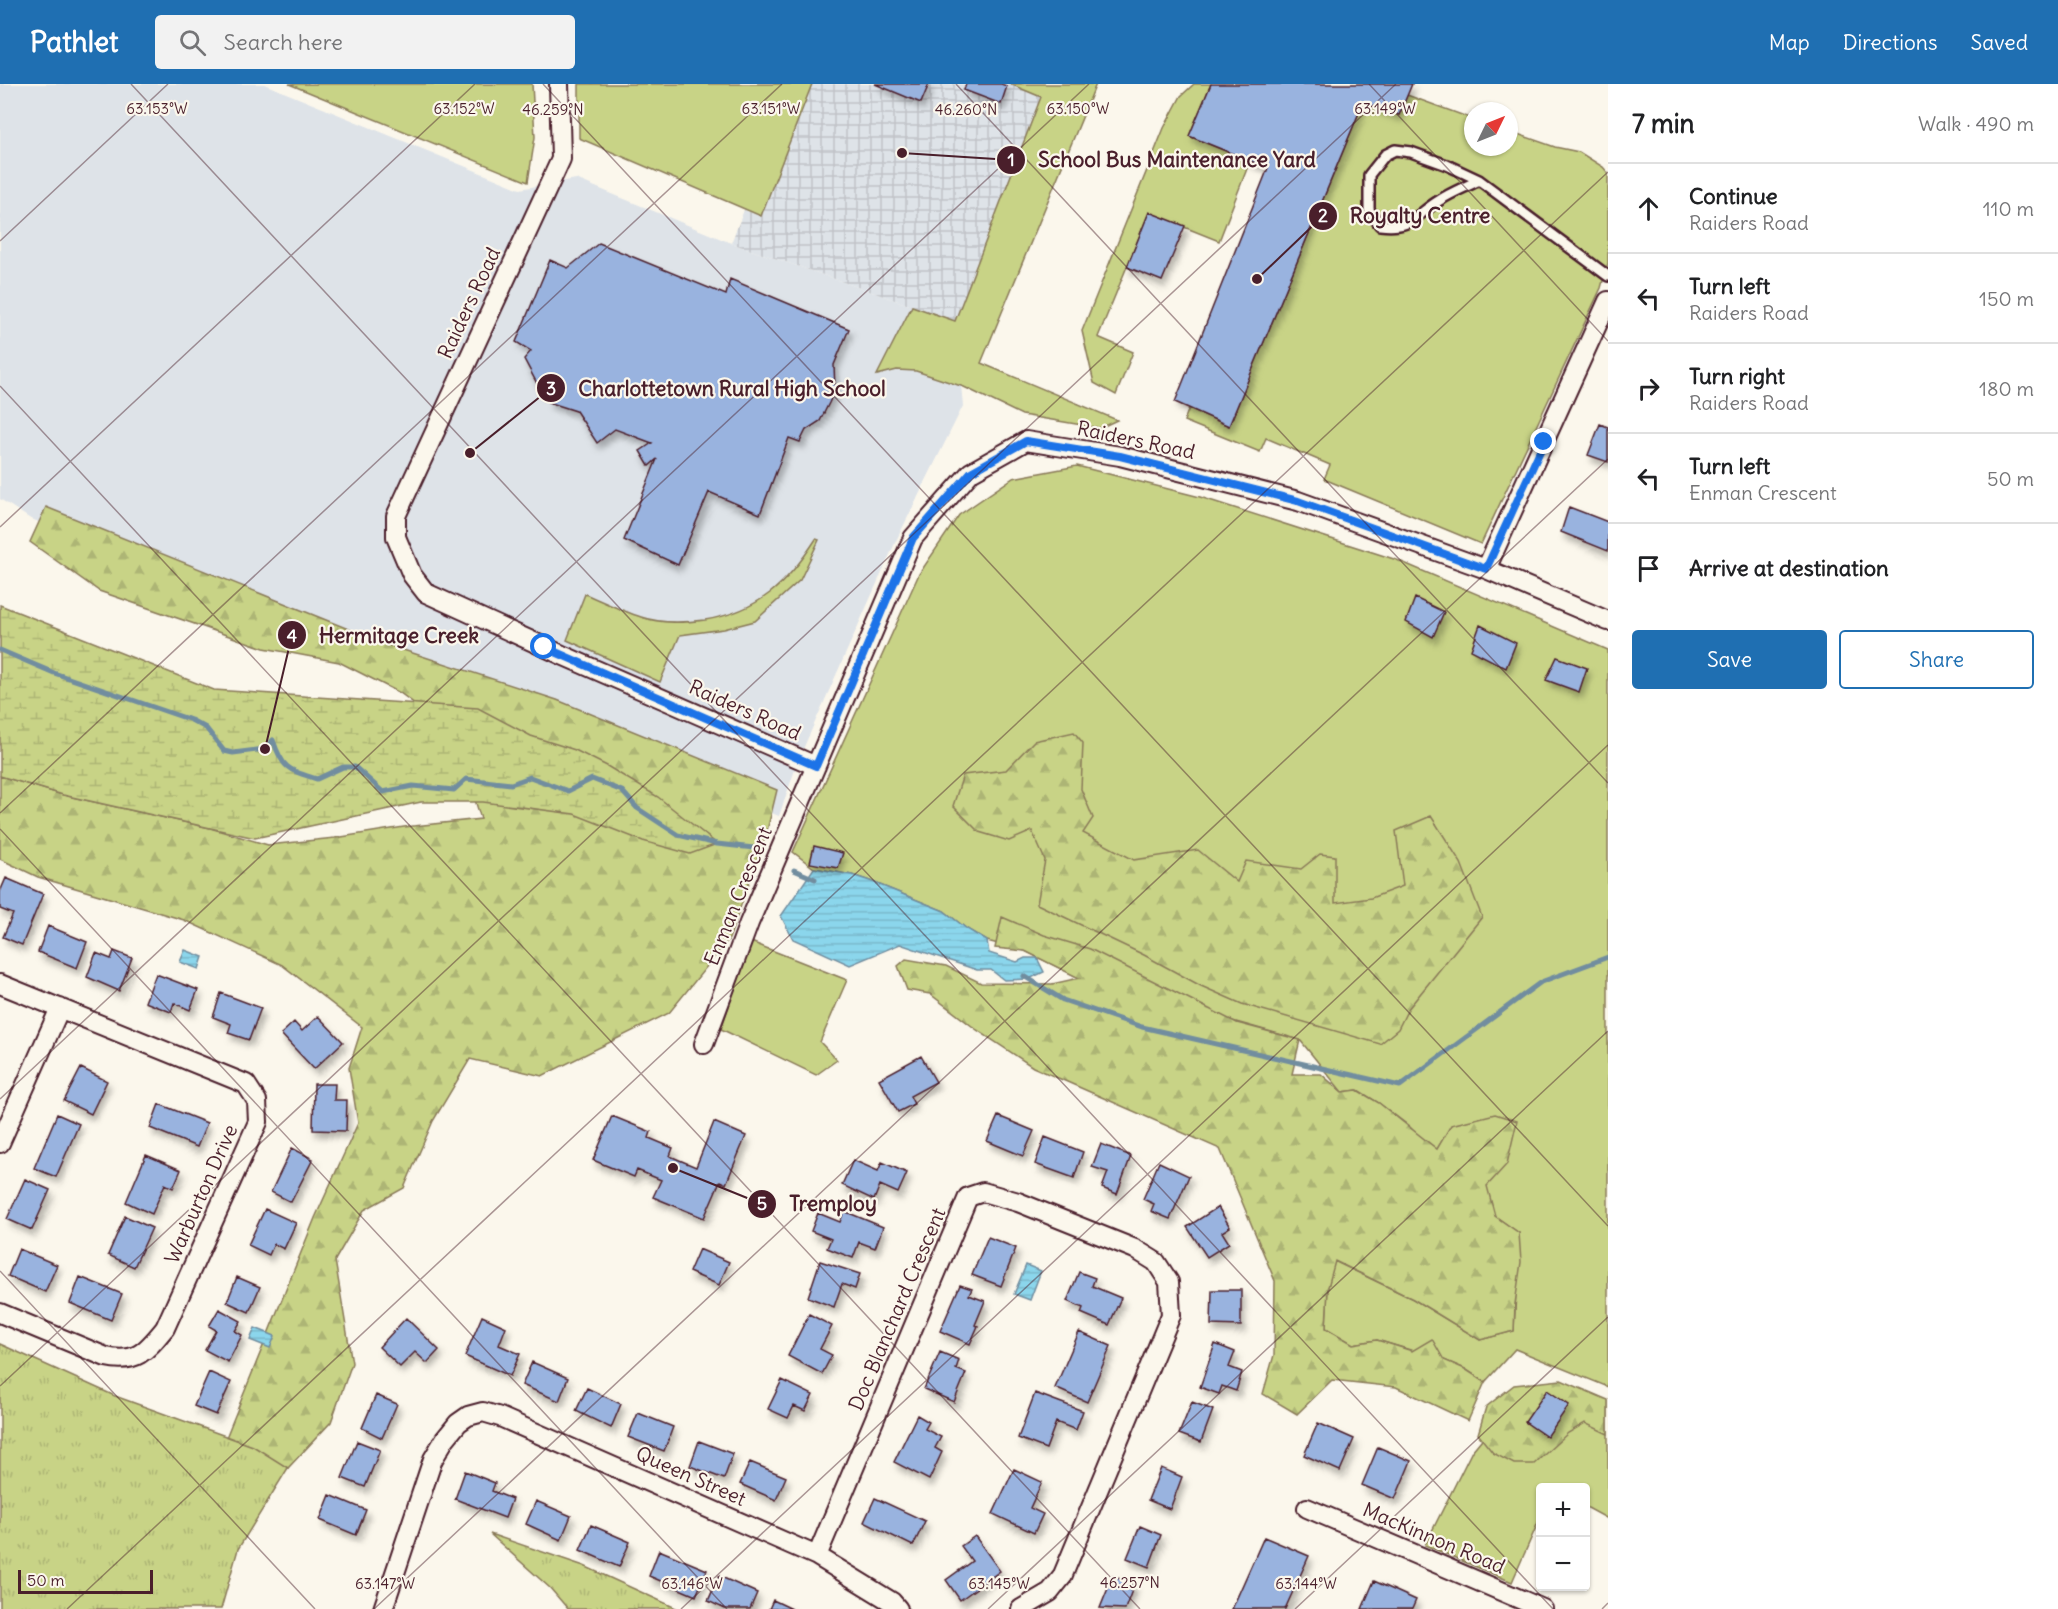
<!DOCTYPE html>
<meta charset="utf-8">
<style>
body{margin:0;font-family:Delius,sans-serif;background:#f2f2f2;color:#202124}
.controls{position:absolute;right:18px;bottom:18px;display:grid;overflow:hidden;border-radius:6px;box-shadow:0 2px 4px #0004}
.controls button{width:54px;height:54px;display:grid;place-items:center;padding:0;border:0;border-bottom:2px solid #e0e0e0;background:#fff;color:#202124;font:30px sans-serif}
.compass{position:absolute;left:1464px;top:18px;width:54px;height:54px;border-radius:50%;background:#fff;box-shadow:0 2px 4px #0004;rotate:47deg}
.scale{position:absolute;left:18px;bottom:15px;width:135px;box-sizing:border-box;padding-left:6px;border:3px solid #4a1f2b;border-top:0;font-size:16px;line-height:21px;white-space:nowrap;color:#4a1f2b;-webkit-text-stroke:4px #fbf7ec;paint-order:stroke}
.stop{position:absolute;width:18px;height:18px;margin:-14px;border:4px solid #1a73e8;border-radius:50%;background:#fff}
.stop.end{background:#1a73e8;border-color:#fff;box-shadow:0 2px 6px #0008}
.list{margin:0;padding:0;list-style:none}
h2{display:flex;justify-content:space-between;align-items:center;height:78px;margin:0;padding:0 24px;font-size:26px}
h2 small{font-size:20px;font-weight:400;color:#757577}
.list li{display:grid;grid-template-columns:39px 1fr auto;gap:18px;align-items:center;box-sizing:border-box;height:90px;padding:0 24px;border-top:2px solid #e0e0e0}
.list b{display:block;font-size:22px;white-space:nowrap}
.list p{margin:0;font-size:20px;white-space:nowrap;color:#757577}
.list em{font-size:20px;font-style:normal;color:#757577}
.actions{display:flex;gap:12px;padding:18px 24px}
.actions a{flex:1;padding:14px 0;border:2px solid #1f6fb2;border-radius:6px;text-align:center;font-size:21px;color:#1f6fb2}
.actions .main{background:#1f6fb2;color:#fff}
.icon{flex:none;width:33px;height:33px;fill:none;stroke:currentColor;stroke-width:2;stroke-linecap:round;stroke-linejoin:round}
.map{position:relative;flex:none;width:1608px;height:1525px;overflow:hidden}
header{display:flex;align-items:center;gap:36px;box-sizing:border-box;height:84px;padding:0 30px;background:#1f6fb2;color:#fff}
header strong{font-size:28px}
nav{display:flex;gap:33px;margin-inline-start:auto;font-size:21px}
.search{width:420px;height:54px;background:#f2f2f2;display:flex;align-items:center;gap:15px;box-sizing:border-box;padding:0 21px;border-radius:6px;color:#757577;font-size:22px}
main{display:flex}
aside{flex:1;background:#fff}
.map>svg:first-child{display:block}
.built{fill:#dee3e8}
.industrial{fill:url(#industrial-grid)}
.grass{fill:#c8d386;stroke:#897958;stroke-width:1.5}
.forest{fill:url(#forest-firs);stroke:#897958;stroke-width:1.5}
.wetland{fill:url(#wetland-marsh);stroke:#897958;stroke-width:1.5}
.park{fill:url(#park-tufts);stroke:#897958;stroke-width:1.5}
.water{fill:url(#water-rules);stroke:#718d9f;stroke-width:1.5}
.lines{fill:none;stroke-linecap:round;stroke-linejoin:round}
.stream{stroke:#718d9f;stroke-width:5}
.building{fill:#99b3df;stroke:#4a1f2b;stroke-width:1.5;filter:url(#shadow)}
.lane-casing{stroke:#4a1f2b;stroke-width:14}
.street-casing{stroke:#4a1f2b;stroke-width:22}
.lane{stroke:#fbf7ec;stroke-width:9}
.street{stroke:#fbf7ec;stroke-width:18}
.route{stroke:#1a73e8;stroke-width:8}
.ticks{fill:none;stroke:#4a1f2b;stroke-width:1.5;stroke-opacity:0.45}
.labels{text-anchor:middle;stroke-width:4.5;stroke-linejoin:round;paint-order:stroke}
.street-label{font-size:20px;fill:#4a1f2b;stroke:#fbf7ec}
.ticks-label{font-size:15px;text-anchor:middle;fill:#4a1f2b;stroke:#fbf7ec;stroke-width:4.5;stroke-linejoin:round;paint-order:stroke}
.leader{fill:none;stroke:#4a1f2b;stroke-width:2}
.callout-dot{fill:#4a1f2b;stroke:#fbf7ec;stroke-width:2}
.mark-label{font-size:18px;text-anchor:middle;font-weight:bold;fill:#fff}
.callout-label{font-size:21px;text-anchor:middle;font-weight:bold;fill:#4a1f2b;stroke:#fbf7ec;stroke-width:4.5;stroke-linejoin:round;paint-order:stroke}
</style>
<header>
<strong>Pathlet</strong>
<div class="search"><svg class="icon" aria-label="search" viewBox="0 0 24 24"><circle cx="10" cy="10" r="6"/><path d="M15 15l6 6"/></svg>Search here</div>
<nav><a>Map</a><a>Directions</a><a>Saved</a></nav>
</header>
<main>
<div class="map">
<svg width="1608" height="1525" viewBox="0 0 1608 1525">
<defs>
<pattern id="industrial-grid" width="8" height="8" patternUnits="userSpaceOnUse" patternTransform="scale(1.5)"><rect width="8" height="8" fill="#dee3e8"/><path d="M0 4h8M4 0v8" fill="none" stroke="#c0c2c7"/></pattern>
<pattern id="forest-firs" width="22" height="20" patternUnits="userSpaceOnUse" patternTransform="scale(1.5)"><rect width="22" height="20" fill="#c8d386"/><path d="M5 1l3.5 6h-7zM16 11l3.5 6h-7z" fill="#adb574"/></pattern>
<pattern id="wetland-marsh" width="20" height="14" patternUnits="userSpaceOnUse" patternTransform="scale(1.5)"><rect width="20" height="14" fill="#c8d386"/><path d="M1 5h8M5 5V1M11 12h8M15 12V8" fill="none" stroke="#adb574"/></pattern>
<pattern id="park-tufts" width="24" height="20" patternUnits="userSpaceOnUse" patternTransform="scale(1.5)"><rect width="24" height="20" fill="#c8d386"/><path d="M3 7l-1-3M5 7V3M7 7l1-3M15 17l-1-3M17 17v-4M19 17l1-3" fill="none" stroke="#adb574"/></pattern>
<pattern id="water-rules" width="6" height="5" patternUnits="userSpaceOnUse" patternTransform="scale(1.5)"><rect width="6" height="5" fill="#8bd6ec"/><path d="M0 2.5h6" fill="none" stroke="#79b7cb"/></pattern>
<filter id="shadow"><feDropShadow dx="3.5" dy="6" stdDeviation="3" flood-color="#0004"/></filter>
</defs>
<rect width="100%" height="100%" fill="#fbf7ec"/>
<filter id="ink" filterUnits="userSpaceOnUse"><feTurbulence type="fractalNoise" baseFrequency=".0167" numOctaves="2"/><feDisplacementMap in="SourceGraphic" scale="12" xChannelSelector="R" yChannelSelector="G"/><feConvolveMatrix kernelMatrix="1 2 1 2 8 2 1 2 1" color-interpolation-filters="sRGB"/></filter>
<g filter="url(#ink)">
<path class="built" d="M0,0H264L520,105L576,95L731,159L955,237L963,322L895,459L799,674L779,732L444,597L398,587L29,434L0,415Z"/>
<path class="industrial" d="M812,0H1010L1041,13L955,237L731,159L744,126L761,132Z"/>
<path class="grass" d="M289,0H532L535,53L528,98Z
M579,0H812L761,132L579,54Z
M1010,0H1096L981,279L1117,336L1100,344L1022,331L964,303L916,287L897,286L877,291L912,222L955,237L1041,13Z
M1194,0H1211L1189,52L1250,77L1219,157L1149,129L1098,253L1133,268L1116,311L1094,299L1082,247L1164,44L1181,12Z
M1407,11L1473,35V63H1509V47L1555,63L1579,68L1603,83L1608,89V179L1601,204L1481,460L1324,395L1330,381L1266,354L1260,368L1184,337L1189,324L1229,342L1363,19L1399,31Z
M1077,382L1200,413L1397,476L1608,566V1303L1515,1265L1485,1298L1465,1285L1444,1276L1377,1256L1353,1260L1326,1244L1328,1203L1334,1177L1413,1215L1480,1256L1514,1247L1519,1149L1495,1132L1409,1042L1379,1019L1358,1006L1342,1008L1300,956L1080,894L1025,867L987,857L967,845L944,827L870,797L852,791L814,784L793,768L919,490L959,431L1013,394Z
M816,455L819,456L800,496L755,537L724,545L680,551L660,598L567,556L585,510C604,518 622,527 641,533C662,540 683,539 705,536C759,527 787,500 816,455Z
M751,858L847,896L820,958L837,976L816,991L721,945Z
M1528,1299L1608,1317V1435L1586,1423V1404H1540V1434L1512,1498L1425,1461L1472,1367Z"/>
<path class="forest" d="M46,423L388,561L557,616L777,706L766,751L729,855L669,929L542,992L470,975L433,1037L404,1104L364,1126L335,1176L352,1279L331,1338L288,1384L225,1356L315,1134L358,1039L349,984L362,943L282,881L184,836L38,793L0,775V692L63,711L210,744L268,761L335,754L404,743L481,735L454,649L400,609L339,578L264,564L99,507L30,458Z
M1074,648L1083,659L1081,705L1093,734L1083,749L1134,776L1198,766L1237,798L1246,777L1301,785L1320,770L1335,772V819L1371,814L1403,802L1396,747L1431,732L1461,779L1482,833L1408,925L1398,945L1380,960L1242,920L1201,902L1144,871L1037,820L1045,776L1032,747L1009,757L979,748L953,722L963,691L1006,686L1034,657Z
M1002,833L1044,851L1090,865L1237,939L1300,956L1292,990H1321L1342,1008L1357,1006L1379,1019L1437,1065L1451,1041L1495,1030L1517,1037L1507,1080L1487,1102L1495,1132L1519,1149L1521,1178L1515,1220L1514,1247L1480,1256L1413,1215L1335,1177L1328,1203L1326,1244L1353,1260L1377,1256L1412,1267L1432,1255L1444,1276L1465,1285L1485,1298L1468,1337L1396,1303L1332,1296L1297,1330L1263,1310L1274,1271L1275,1197L1220,1065L1033,983L977,946L930,910L907,906L898,882L906,875L946,882L981,899L1052,900L1079,894L1025,867L995,864Z
M1561,1296L1608,1316V1350L1585,1339L1568,1349L1534,1380H1514L1493,1369L1478,1350L1486,1323L1514,1301Z"/>
<path class="wetland" d="M0,521L214,606L478,624L531,652L575,666L607,682L658,713L717,760L690,770L643,757L574,730L483,718H421L255,754L63,711L0,692Z"/>
<path class="park" d="M0,1260L115,1312L253,1362L288,1384L238,1465L221,1525H0Z
M490,1450L584,1482L678,1525H568L550,1504Z"/>
<path class="water" d="M814,784L852,791L870,797L944,827L967,845L987,857L989,869L1017,878L1025,874H1037L1044,888L1029,895L1004,896L991,886H977L900,860L850,881L793,855L781,832Z
M185,866L203,873L199,885L180,878Z
M1026,1181L1041,1187L1030,1216L1014,1210Z
M255,1244L275,1252L270,1264L250,1256Z"/>
<g class="lines">
<path class="stream" d="M0,566L54,589L191,636L206,644L224,667L233,669L265,665L273,656C283,686 289,686 317,695L343,683H355L383,708L413,702L454,706L466,695L511,700L530,693L568,707L592,695L622,707L637,724L678,751L717,760L754,764
M794,786L815,795
M1024,892L1063,916L1142,943L1400,1002L1541,898L1608,873"/>
</g>
<path class="building" d="M875,0H929L921,19Z
M966,0H1001L1007,2L1001,20L964,6Z
M1211,0H1412L1399,31L1363,19L1229,342L1175,318L1268,84L1189,52Z
M1149,128L1185,142L1162,197L1127,183Z
M599,159L726,211L730,195L849,245L834,281L835,305L829,319L820,337L806,346L800,358L789,354L760,430L709,408L678,481L624,456L657,375L649,382L640,367L652,359L615,345L597,359L576,327L548,318L551,307H541L524,275L531,267L516,258L550,176L568,184Z
M1600,340L1608,343V378L1588,371Z
M1569,423L1608,438V467L1561,448Z
M1415,514L1444,528L1433,553L1406,538Z
M1480,541L1516,559L1506,584L1471,566Z
M1557,573L1587,584L1579,608L1546,596Z
M814,762L843,769L838,784L810,779Z
M6,794L43,810L22,861L3,853L13,830L0,825V808Z
M48,842L87,858L77,884L38,868Z
M114,867L132,874L119,907L87,893L96,869L111,875Z
M156,890L198,906L190,926L174,919L171,928L145,918Z
M221,909L261,924L249,956L228,949L231,940L213,933Z
M318,932L343,958L314,985L281,950L294,938L302,947Z
M921,972L936,998L910,1012L914,1020L898,1028L879,995Z
M81,984L107,997L91,1030L64,1017Z
M314,1000H335L334,1016H347L346,1047L313,1046Z
M159,1020L207,1039L197,1063L150,1044Z
M57,1030L79,1040L56,1093L34,1084Z
M612,1032L651,1048L649,1054L673,1064L670,1072L696,1083L714,1038L746,1052L726,1100L720,1097L704,1134L653,1113L661,1096L637,1086L634,1093L593,1076Z
M998,1032L1034,1047L1023,1072L987,1057Z
M1045,1053L1083,1068L1074,1094L1035,1080Z
M1101,1060L1131,1072L1117,1110L1102,1104L1108,1088L1092,1083Z
M292,1064L313,1075L291,1118L271,1108Z
M146,1071L181,1086L173,1104L165,1100L152,1130L126,1118Z
M853,1076L878,1087L882,1078L907,1089L898,1109L880,1101L874,1116L842,1101Z
M1159,1078L1189,1092L1170,1135L1151,1127L1154,1120L1143,1115Z
M25,1095L50,1106L32,1146L7,1135Z
M1218,1123L1230,1143L1222,1148L1229,1159L1207,1173L1187,1143Z
M265,1125L296,1139L284,1165L274,1160L269,1171L248,1161Z
M844,1127L883,1143L875,1164L859,1158L853,1174L827,1164L831,1155L811,1147L818,1129L840,1138Z
M125,1132L152,1144L134,1183L108,1171Z
M988,1153L1016,1164L1001,1202L972,1191Z
M19,1165L57,1181L45,1208L8,1192Z
M699,1165L729,1178L719,1201L689,1188Z
M820,1177L860,1190L855,1205L842,1200L834,1223L808,1213Z
M1079,1188L1095,1194L1092,1202L1121,1214L1109,1241L1081,1229L1083,1224L1067,1217Z
M80,1193L122,1210L111,1236L70,1219Z
M237,1193L260,1203L249,1228L227,1218Z
M960,1201L972,1205L969,1211L985,1217L975,1241L978,1242L970,1260L940,1247Z
M1212,1206H1241V1242L1211,1241Z
M219,1225L241,1237L235,1247L242,1251L228,1278L205,1266L216,1246L209,1242Z
M809,1230L832,1242L820,1265L832,1271L822,1290L788,1272Z
M482,1232L506,1243L499,1261L520,1270L510,1292L465,1272Z
M406,1234L439,1266L427,1279L415,1268L400,1283L379,1263Z
M1079,1248L1111,1262L1087,1318L1055,1304Z
M1215,1260L1235,1268L1229,1283L1242,1288L1236,1307L1222,1302L1219,1310L1200,1303Z
M940,1268L959,1276L956,1285L966,1289L954,1318L924,1305Z
M532,1278L568,1294L559,1317L522,1301Z
M209,1288L231,1298L216,1331L194,1322Z
M782,1296L813,1311L805,1327L794,1322L788,1334L768,1325Z
M587,1304L621,1320L611,1344L576,1327Z
M1547,1306L1569,1321L1547,1353L1525,1338Z
M1035,1309L1083,1327L1076,1346L1056,1338L1046,1365L1018,1354Z
M376,1311L397,1320L382,1354L362,1344Z
M1192,1318L1213,1326L1201,1358L1179,1350Z
M638,1329L673,1343L664,1367L628,1353Z
M917,1331L929,1338L925,1345L941,1353L935,1364L942,1368L929,1396L894,1378Z
M1318,1339L1354,1355L1340,1387L1304,1371Z
M357,1357L380,1366L365,1403L342,1394Z
M699,1357L733,1370L724,1395L690,1382Z
M1378,1363L1411,1377L1395,1415L1362,1401Z
M750,1378L786,1393L776,1416L740,1400Z
M1161,1384L1182,1393L1170,1425L1148,1416Z
M1014,1385L1042,1398L1030,1424L1043,1430L1034,1449L993,1430Z
M465,1387L495,1399L492,1407L512,1415L505,1434L455,1415Z
M330,1411L366,1426L356,1451L320,1436Z
M875,1414L925,1437L913,1462L864,1438Z
M536,1417L571,1432L561,1456L526,1440Z
M591,1441L630,1458L619,1483L580,1466Z
M1140,1442L1161,1451L1149,1483L1127,1474Z
M975,1452L1000,1487L960,1516L946,1496L972,1477L961,1462Z
M1264,1453L1309,1472L1285,1525H1232Z
M659,1466L707,1486L696,1512L649,1492Z
M719,1492L757,1509L750,1525H725L708,1517Z
M1113,1492L1134,1501L1125,1525L1100,1524Z
M1374,1497L1416,1516L1412,1525H1362Z
M773,1516L792,1525H769Z"/>
<g class="lines">
<g class="lane-casing">
<path id="lane" d="M1479,96C1466,103 1452,108 1440,116C1415,131 1413,145 1380,141L1369,126V91L1385,71L1395,66L1411,68L1447,81L1479,96L1608,192"/>
</g>
<g class="street-casing">
<path id="street" d="M559,0L561,75L396,432V453L412,491L426,509L562,571L816,682
M1486,485L1608,217
M0,900L246,1000L257,1017L258,1038L165,1244C147,1266 137,1280 106,1273L0,1229
M704,960L749,839L913,454L971,388L1026,357L1120,372L1298,417L1486,485L1608,537
M0,1059L60,924
M1307,1424L1543,1525
M817,1472L968,1113L983,1108L1018,1118L1135,1165L1156,1178L1169,1198L1171,1231L1062,1493L1050,1508L1021,1525
M383,1525L433,1375L445,1355L458,1339L468,1332L483,1328L500,1333L817,1472L892,1518L898,1525"/>
</g>
<use href="#lane" class="lane"/>
<use href="#street" class="street"/>
</g>
</g>
<g class="lines" filter="url(#ink)">
<path class="route" d="M544,563L816,682L913,454L971,388L1026,357L1120,372L1298,417L1486,485L1544,358"/>
</g>
<path class="ticks" d="M131,0L1553,1525M543,0L1608,1142M956,0L1608,699M1369,0L1608,257M0,157L168,0M0,302L1140,1525M0,443L475,0M0,729L782,0M0,745L727,1525M0,1015L1089,0M0,1187L315,1525M0,1302L1396,0M67,1525L1608,88M374,1525L1608,375M681,1525L1608,661M988,1525L1608,947M1295,1525L1608,1233M1602,1525L1608,1519"/>
<g class="labels">
<g class="street-label">
<text transform="translate(469 219) rotate(-65)" y="7">Raiders Road</text>
<text transform="translate(1136 356) rotate(12)" y="7">Raiders Road</text>
<text transform="translate(745 626) rotate(24)" y="7">Raiders Road</text>
<text transform="translate(738 812) rotate(-68)" y="7">Enman Crescent</text>
<text transform="translate(201 1110) rotate(-66)" y="7">Warburton Drive</text>
<text transform="translate(897 1225) rotate(-67)" y="7">Doc Blanchard Crescent</text>
<text transform="translate(691 1392) rotate(24)" y="7">Queen Street</text>
<text transform="translate(1434 1454) rotate(23)" y="7">MacKinnon Road</text>
</g>
</g>
<g class="ticks-label">
<text x="157" y="30">63.153°W</text>
<text x="464" y="30">63.152°W</text>
<text x="771" y="30">63.151°W</text>
<text x="1078" y="30">63.150°W</text>
<text x="1385" y="30">63.149°W</text>
<text x="553" y="31">46.259°N</text>
<text x="966" y="31">46.260°N</text>
<text x="1130" y="1504">46.257°N</text>
<text x="385" y="1505">63.147°W</text>
<text x="692" y="1505">63.146°W</text>
<text x="999" y="1505">63.145°W</text>
<text x="1306" y="1505">63.144°W</text>
</g>
<path class="leader" d="M902 69L1011 76M1257 195L1323 132M470 369L551 304M265 665L292 551M673 1084L762 1120"/>
<g class="callout-dot">
<circle cx="902" cy="69" r="6"/>
<circle cx="1257" cy="195" r="6"/>
<circle cx="470" cy="369" r="6"/>
<circle cx="265" cy="665" r="6"/>
<circle cx="673" cy="1084" r="6"/>
<circle cx="1011" cy="76" r="15"/>
<circle cx="1323" cy="132" r="15"/>
<circle cx="551" cy="304" r="15"/>
<circle cx="292" cy="551" r="15"/>
<circle cx="762" cy="1120" r="15"/>
</g>
<g class="mark-label">
<text x="1011" y="82">1</text>
<text x="1323" y="138">2</text>
<text x="551" y="311">3</text>
<text x="292" y="558">4</text>
<text x="762" y="1126">5</text>
</g>
<g class="callout-label">
<text x="1177" y="83">School Bus Maintenance Yard</text>
<text x="1420" y="139">Royalty Centre</text>
<text x="732" y="312">Charlottetown Rural High School</text>
<text x="399" y="559">Hermitage Creek</text>
<text x="833" y="1127">Tremploy</text>
</g>
</svg>
<div class="controls">
<button>+</button>
<button>−</button>
</div>
<svg class="compass" viewBox="-18 -18 36 36"><path d="M0-13l5 13h-10z" fill="#e53935"/><path d="M0 13l5-13h-10z" fill="#757577"/></svg>
<div class="scale">50 m</div>
<div class="stop" style="left:544px;top:563px"></div>
<div class="stop end" style="left:1544px;top:358px"></div>
</div>
<aside>
<h2>7 min<small>Walk · 490 m</small></h2>
<ul class="list">
<li><svg class="icon" aria-label="ahead" viewBox="0 0 24 24"><path d="M12 20V5M6 11l6-6 6 6"/></svg><div><b>Continue</b><p>Raiders Road</p></div><em>110 m</em></li>
<li><svg class="icon" aria-label="left" viewBox="0 0 24 24"><path d="M17 20v-9H6M10 6l-5 5 5 5"/></svg><div><b>Turn left</b><p>Raiders Road</p></div><em>150 m</em></li>
<li><svg class="icon" aria-label="right" viewBox="0 0 24 24"><path d="M7 20v-9h11M14 6l5 5-5 5"/></svg><div><b>Turn right</b><p>Raiders Road</p></div><em>180 m</em></li>
<li><svg class="icon" aria-label="left" viewBox="0 0 24 24"><path d="M17 20v-9H6M10 6l-5 5 5 5"/></svg><div><b>Turn left</b><p>Enman Crescent</p></div><em>50 m</em></li>
<li><svg class="icon" aria-label="arrive" viewBox="0 0 24 24"><path d="M6 21V4h12l-3 4 3 4H6"/></svg><div><b>Arrive at destination</b></div></li>
</ul>
<div class="actions"><a class="main">Save</a><a>Share</a></div>
</aside>
</main>
